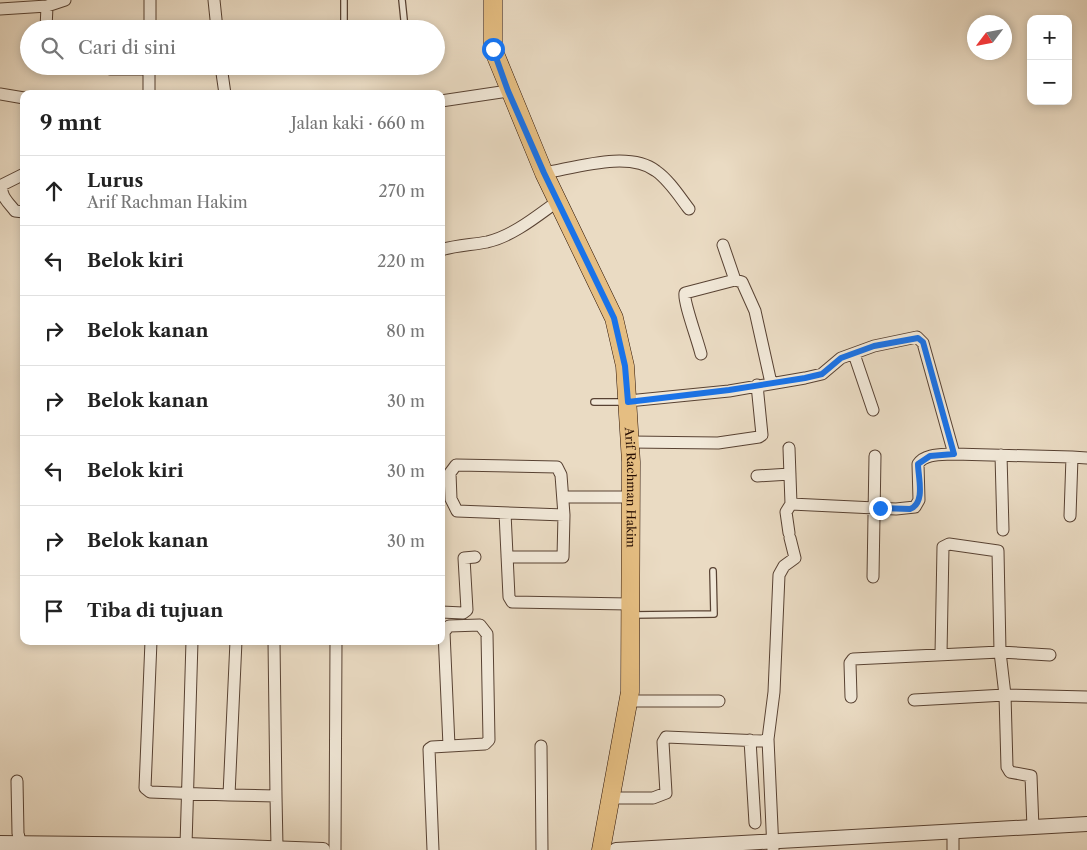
<!DOCTYPE html>
<html lang="id">
<meta charset="utf-8">
<style>
body{margin:0;font-family:"Libre Caslon Text",serif;background:#f6f6f6;color:#222}
.controls{position:absolute;right:15px;top:15px;display:grid;overflow:hidden;border-radius:10px;box-shadow:0 2px 8px #0003}
.controls button{width:45px;height:45px;display:grid;place-items:center;padding:0;border:0;border-bottom:1px solid #e0e0e0;background:#fff;color:#222;font:25px sans-serif}
.compass{position:absolute;left:967px;top:15px;width:45px;height:45px;border-radius:50%;background:#fff;box-shadow:0 2px 8px #0003;rotate:238deg}
.stop{position:absolute;width:15px;height:15px;margin:-11px;border:4px solid #1a73e8;border-radius:50%;background:#fff}
.stop.end{background:#1a73e8;border-color:#fff;box-shadow:0 1px 5px #0008}
.list{margin:0;padding:0;list-style:none}
h2{display:flex;justify-content:space-between;align-items:center;height:65px;margin:0;padding:0 20px;font-size:21px}
h2 small{font-size:16px;font-weight:400;color:#767676}
.list li{display:grid;grid-template-columns:32px 1fr auto;gap:15px;align-items:center;box-sizing:border-box;height:70px;padding:0 20px;border-top:1px solid #e0e0e0}
.list b{display:block;font-size:19px;white-space:nowrap}
.list p{margin:0;font-size:16px;white-space:nowrap;color:#767676}
.list em{font-size:16px;font-style:normal;color:#767676}
.icon{flex:none;width:28px;height:28px;fill:none;stroke:currentColor;stroke-width:2;stroke-linecap:round;stroke-linejoin:round}
.map{position:relative;flex:none;width:1087px;height:850px;overflow:hidden}
.search{position:absolute;background:#fff;box-shadow:0 2px 8px #0003;left:20px;top:20px;width:425px;height:55px;display:flex;align-items:center;gap:12px;box-sizing:border-box;padding:0 18px;border-radius:28px;color:#767676;font-size:19px}
.panel{position:absolute;background:#fff;box-shadow:0 2px 8px #0003;left:20px;top:90px;width:425px;height:555px;border-radius:10px}
.map>svg:first-child{display:block}
.lines{fill:none;stroke-linecap:round;stroke-linejoin:round}
.service-casing{stroke:#584233;stroke-width:8}
.minor-casing{stroke:#584233;stroke-width:13}
.tertiary-casing{stroke:#584233;stroke-width:16}
.primary-casing{stroke:#280f03;stroke-width:19}
.service{stroke:#f1e8d8;stroke-width:5.5}
.minor{stroke:#f1e8d8;stroke-width:11}
.tertiary{stroke:#f1e8d8;stroke-width:14}
.primary{stroke:#e5be82;stroke-width:18}
.route{stroke:#1a73e8;stroke-width:6}
.labels{text-anchor:middle;stroke-width:4.5;stroke-linejoin:round;paint-order:stroke}
.street-label{font-size:12px;fill:#280f03;stroke:#f1e8d8}
</style>
<div class="map">
<svg width="1087" height="850" viewBox="0 0 1087 850">
<rect width="100%" height="100%" fill="#eadbc3"/>
<filter id="stains"><feTurbulence type="fractalNoise" baseFrequency=".004" numOctaves="4"/><feColorMatrix values="0 0 0 0 .2 0 0 0 0 .09 0 0 0 0 .02 0 0 0 .5 -.17"/></filter>
<radialGradient id="worn" r=".72"><stop offset=".6" stop-color="#630" stop-opacity="0"/><stop offset="1" stop-color="#630" stop-opacity=".3"/></radialGradient>
<g class="lines">
<g class="service-casing">
<path id="service" d="M344,0V29
M402,0L405,29
M594,402H625
M631,615L714,614L713,571"/>
</g>
<g class="minor-casing">
<path id="minor" d="M214,0L217,29
M0,9L47,6L65,0
M46,29L47,6
M150,29V0
M149,66V94
M221,66L225,94
M110,69H149
M0,94L24,98
M441,101L508,91
M544,173C575,168 629,150 656,171C669,180 679,196 689,209
M24,174L2,185C0,196 9,203 15,211L24,212
M723,245L735,280
M441,250C457,245 472,245 487,242C513,236 537,216 558,201
M701,354C698,341 683,301 685,293L735,280L742,282L755,311L771,383
M854,354L873,410
M628,401L729,391L805,378L822,374L841,358L874,346L917,337L923,343L954,454L1072,457L1070,516
M630,442L718,443L759,437L762,435L757,385
M789,448L791,504
M1001,455L1003,530
M1072,457L1087,458
M456,465L557,467L561,475L564,515L457,511L451,499L450,473Z
M757,476L790,474
M564,497H630
M505,513L509,597L512,602L629,604
M789,533L786,512L791,504L896,509L915,507L919,500L918,464C925,453 943,455 954,454
M507,557H563L564,515
M873,577L875,456
M441,612L463,613L467,610L464,558L475,557
M151,641L145,788L150,792L229,795L236,641
M851,697L850,663L853,659L1000,652L1050,655
M914,700L1005,695L1000,652L998,551L949,544L943,547L941,654
M628,701H719
M768,739L773,850
M750,740L755,823
M541,746L542,850
M17,781L18,833L22,850
M229,795L276,796L274,641
M276,796L277,847
M611,798H653L666,793L663,742L666,737L762,741L768,739L774,692L779,575L784,566L795,558L790,538
M1033,828L1031,776L1010,772L1007,767L1005,695L1087,697
M953,832V850
M186,845L192,641
M335,850L336,641
M433,850L429,749L432,747L485,744L489,740L487,634L480,625L449,626L444,632L449,746"/>
</g>
<g class="tertiary-casing">
<path id="tertiary" d="M0,843L186,845L323,850
M616,850L1087,824"/>
</g>
<g class="primary-casing">
<g id="primary">
<path id="s1" d="M493,0V49L544,173L614,318L625,366L631,462L630,692L601,850"/>
</g>
</g>
<use href="#service" class="service"/>
<use href="#minor" class="minor"/>
<use href="#tertiary" class="tertiary"/>
<use href="#primary" class="primary"/>
</g>
<g class="lines">
<path class="route" d="M493,49L508,91L544,173L614,318L625,366L628,402L729,390L805,378L822,374L841,358L874,346L918,338L923,342L954,454L930,456L918,464C918,477 926,503 910,509L880,508"/>
</g>
<g class="labels">
<g class="street-label">
<text dy="4" stroke="none"><textPath href="#s1" startOffset="515">Arif Rachman Hakim</textPath></text>
</g>
</g>
<rect width="100%" height="100%" filter="url(#stains)"/>
<rect width="100%" height="100%" fill="url(#worn)"/>
</svg>
<div class="controls">
<button>+</button>
<button>−</button>
</div>
<svg class="compass" viewBox="-18 -18 36 36"><path d="M0-13l5 13h-10z" fill="#e53935"/><path d="M0 13l5-13h-10z" fill="#767676"/></svg>
<div class="stop" style="left:493px;top:49px"></div>
<div class="stop end" style="left:880px;top:508px"></div>
<div class="search"><svg class="icon" aria-label="search" viewBox="0 0 24 24"><circle cx="10" cy="10" r="6"/><path d="M15 15l6 6"/></svg>Cari di sini</div>
<section class="panel">
<h2>9 mnt<small>Jalan kaki · 660 m</small></h2>
<ul class="list">
<li><svg class="icon" aria-label="ahead" viewBox="0 0 24 24"><path d="M12 20V5M6 11l6-6 6 6"/></svg><div><b>Lurus</b><p>Arif Rachman Hakim</p></div><em>270 m</em></li>
<li><svg class="icon" aria-label="left" viewBox="0 0 24 24"><path d="M17 20v-9H6M10 6l-5 5 5 5"/></svg><div><b>Belok kiri</b></div><em>220 m</em></li>
<li><svg class="icon" aria-label="right" viewBox="0 0 24 24"><path d="M7 20v-9h11M14 6l5 5-5 5"/></svg><div><b>Belok kanan</b></div><em>80 m</em></li>
<li><svg class="icon" aria-label="right" viewBox="0 0 24 24"><path d="M7 20v-9h11M14 6l5 5-5 5"/></svg><div><b>Belok kanan</b></div><em>30 m</em></li>
<li><svg class="icon" aria-label="left" viewBox="0 0 24 24"><path d="M17 20v-9H6M10 6l-5 5 5 5"/></svg><div><b>Belok kiri</b></div><em>30 m</em></li>
<li><svg class="icon" aria-label="right" viewBox="0 0 24 24"><path d="M7 20v-9h11M14 6l5 5-5 5"/></svg><div><b>Belok kanan</b></div><em>30 m</em></li>
<li><svg class="icon" aria-label="arrive" viewBox="0 0 24 24"><path d="M6 21V4h12l-3 4 3 4H6"/></svg><div><b>Tiba di tujuan</b></div></li>
</ul>
</section>
</div>
